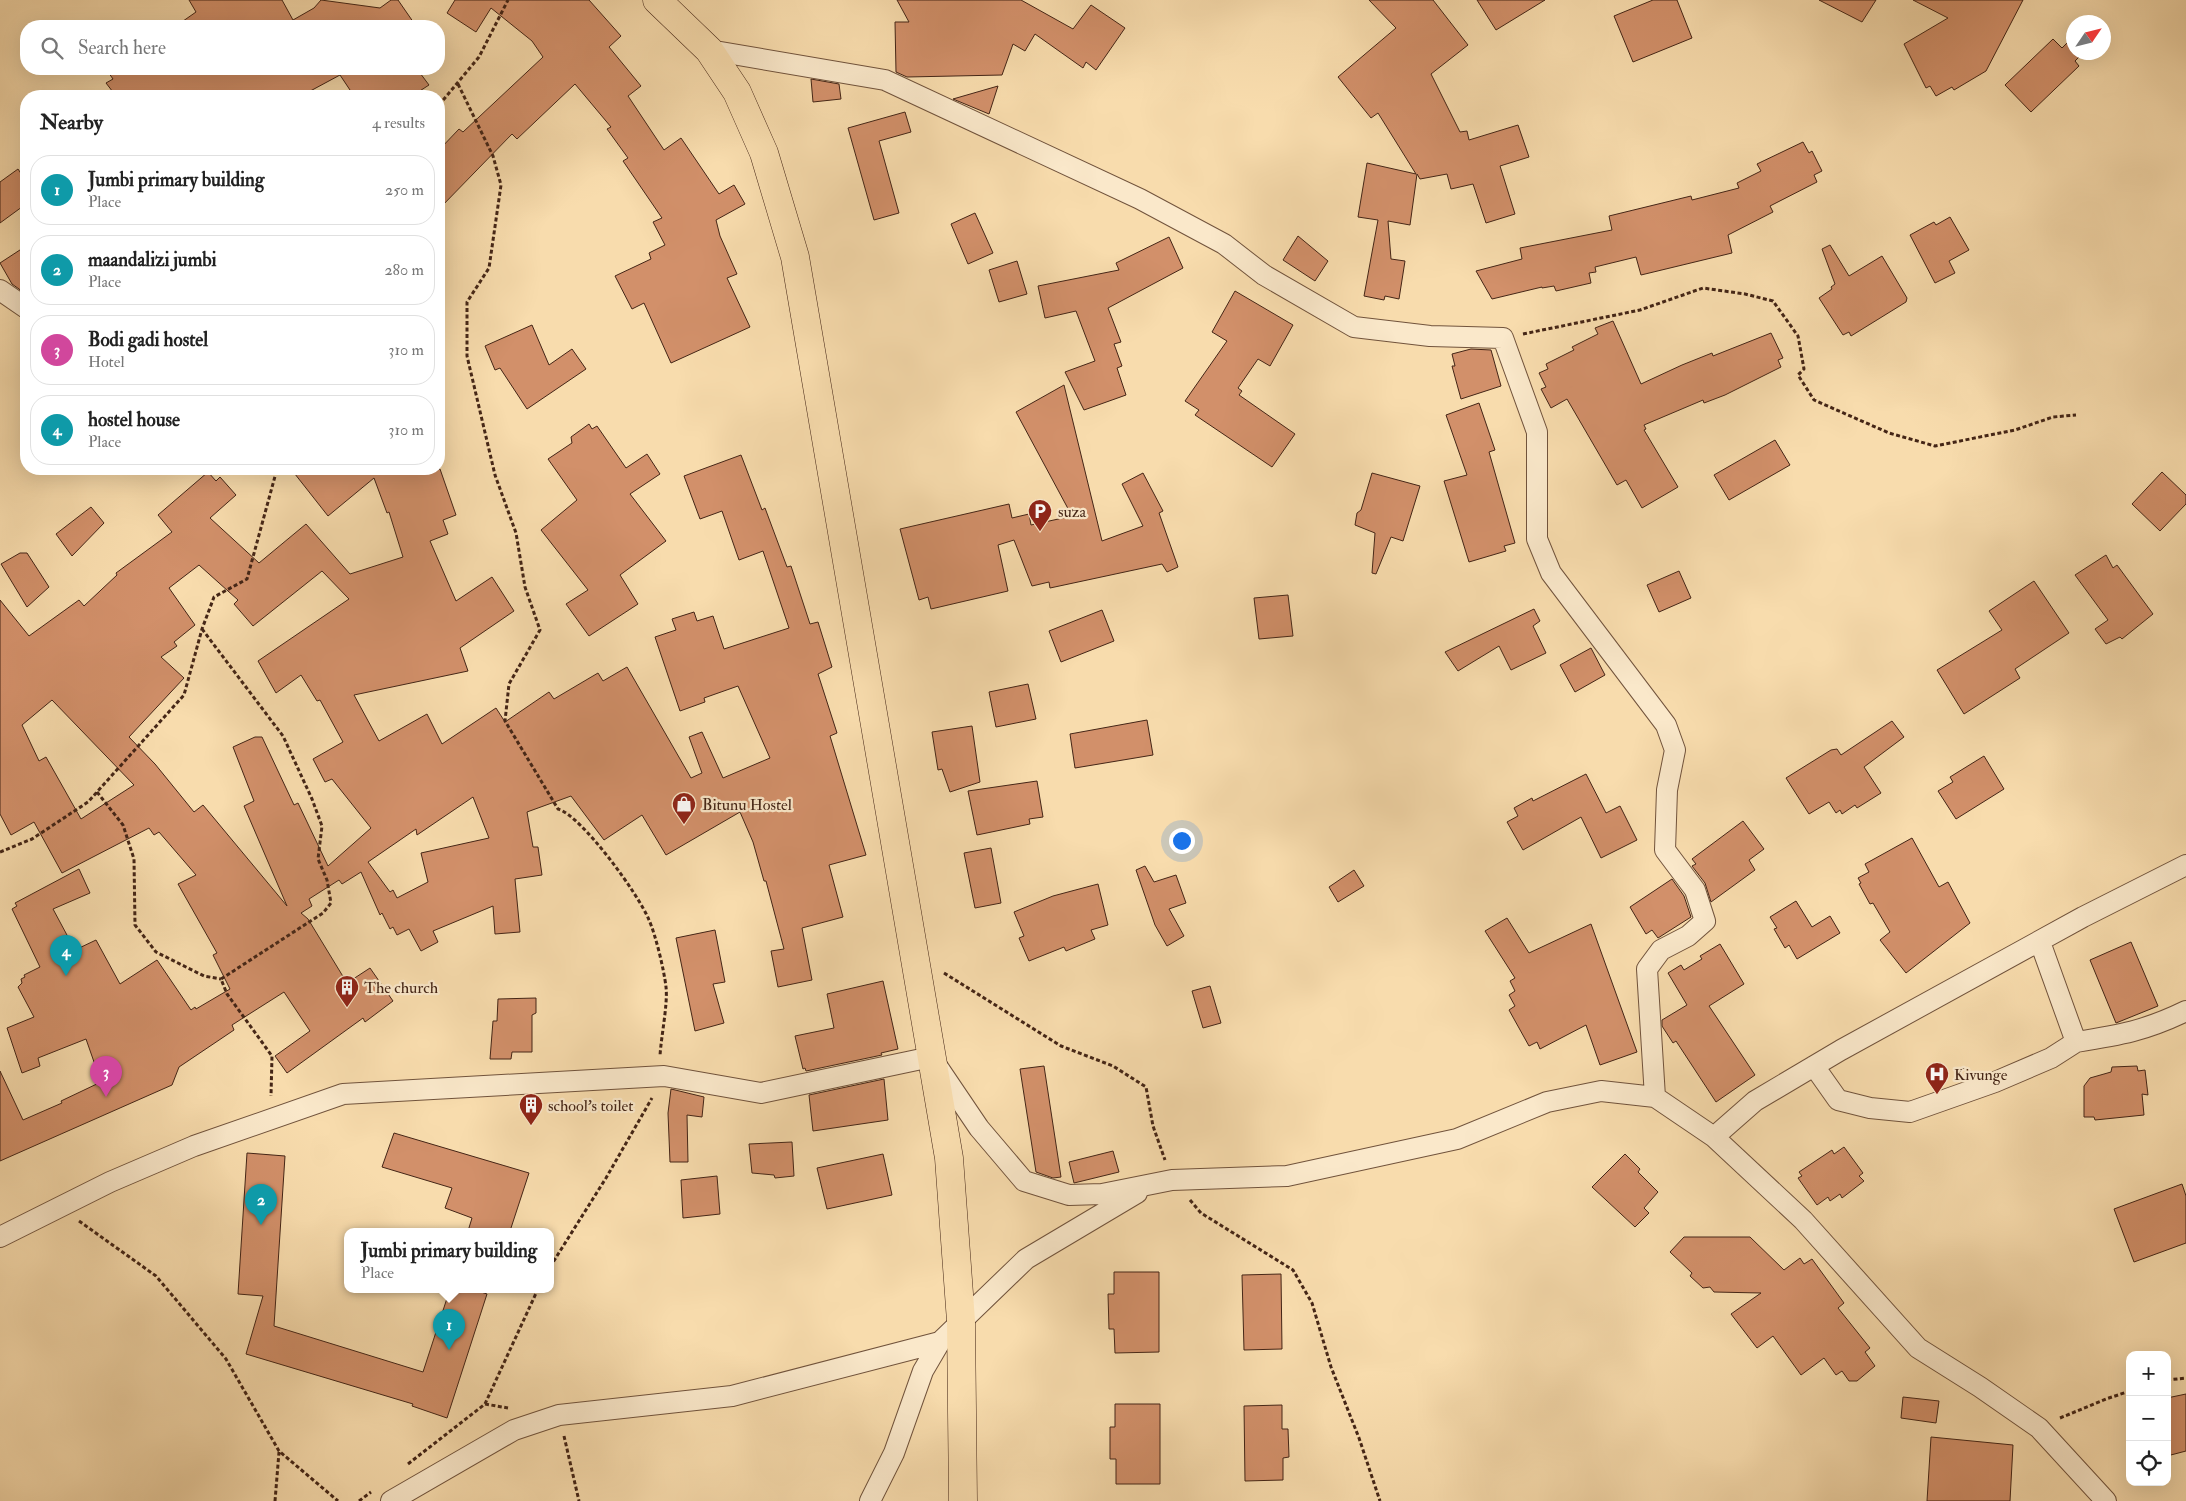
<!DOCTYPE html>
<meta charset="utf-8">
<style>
body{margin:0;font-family:"IM FELL Double Pica",serif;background:#f6f6f6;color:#222}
.controls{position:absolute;right:15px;bottom:15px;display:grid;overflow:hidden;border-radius:10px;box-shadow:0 5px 20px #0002}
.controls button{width:45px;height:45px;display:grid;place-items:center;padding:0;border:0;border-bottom:1px solid #e0e0e0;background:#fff;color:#222;font:25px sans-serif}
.compass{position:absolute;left:2066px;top:15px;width:45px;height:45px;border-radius:50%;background:#fff;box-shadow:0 5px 20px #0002;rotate:55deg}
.you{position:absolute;left:1181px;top:840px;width:18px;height:18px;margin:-12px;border:4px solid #fff;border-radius:50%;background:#1a73e8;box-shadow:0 0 0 8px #1a73e833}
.badge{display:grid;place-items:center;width:32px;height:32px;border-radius:50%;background:#8f2418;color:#fff;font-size:16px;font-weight:700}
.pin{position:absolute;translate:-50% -41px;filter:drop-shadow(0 1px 2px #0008)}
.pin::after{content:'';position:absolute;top:26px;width:18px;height:15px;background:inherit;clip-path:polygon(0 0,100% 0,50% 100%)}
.popup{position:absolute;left:344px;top:1228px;width:210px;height:65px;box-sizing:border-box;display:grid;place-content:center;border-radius:10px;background:#fff;filter:drop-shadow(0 1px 4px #0005);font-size:16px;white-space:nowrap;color:#767676}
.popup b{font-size:19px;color:#222}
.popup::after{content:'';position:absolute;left:50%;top:100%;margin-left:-10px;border:10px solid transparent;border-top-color:#fff}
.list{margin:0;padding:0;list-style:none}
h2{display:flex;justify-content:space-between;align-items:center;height:65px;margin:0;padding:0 20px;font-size:21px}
h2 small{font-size:16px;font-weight:400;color:#767676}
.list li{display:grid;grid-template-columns:32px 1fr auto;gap:15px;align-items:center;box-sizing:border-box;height:70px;margin:0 10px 10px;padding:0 10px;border:1px solid #e0e0e0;border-radius:20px}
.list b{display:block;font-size:19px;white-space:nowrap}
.list p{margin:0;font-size:16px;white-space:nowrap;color:#767676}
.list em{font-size:16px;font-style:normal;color:#767676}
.icon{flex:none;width:28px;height:28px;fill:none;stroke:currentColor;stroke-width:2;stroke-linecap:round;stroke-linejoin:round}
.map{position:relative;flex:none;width:2186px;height:1501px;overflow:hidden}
.search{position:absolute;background:#fff;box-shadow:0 5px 20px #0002;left:20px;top:20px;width:425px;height:55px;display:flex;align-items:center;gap:12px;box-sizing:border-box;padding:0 18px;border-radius:20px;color:#767676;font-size:19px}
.panel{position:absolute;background:#fff;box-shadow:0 5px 20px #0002;left:20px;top:90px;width:425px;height:385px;border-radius:20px}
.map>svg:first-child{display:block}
.building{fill:#d2906a;stroke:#442516;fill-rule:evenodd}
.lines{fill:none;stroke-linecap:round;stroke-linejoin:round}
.street-casing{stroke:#71533c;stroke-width:22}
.primary-casing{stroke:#442516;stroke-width:29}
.path{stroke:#442516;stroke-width:3;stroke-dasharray:4 2.5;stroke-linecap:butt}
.street{stroke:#fae8ca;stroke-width:20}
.primary{stroke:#f8dcad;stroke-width:28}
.labels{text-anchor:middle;stroke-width:4.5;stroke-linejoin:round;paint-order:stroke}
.poi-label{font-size:16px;fill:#442516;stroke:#fae8ca;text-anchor:start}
</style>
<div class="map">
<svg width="2186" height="1501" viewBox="0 0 2186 1501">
<rect width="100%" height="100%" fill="#f8dcad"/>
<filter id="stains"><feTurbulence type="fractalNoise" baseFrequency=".004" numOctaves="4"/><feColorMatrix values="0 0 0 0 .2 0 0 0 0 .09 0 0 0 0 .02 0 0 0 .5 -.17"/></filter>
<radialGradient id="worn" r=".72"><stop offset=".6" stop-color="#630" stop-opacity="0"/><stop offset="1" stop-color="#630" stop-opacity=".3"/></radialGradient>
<path class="building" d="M189,0H282L293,20L314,8L321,0L380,8L391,0H398L416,26H176L196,12Z
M455,0H589L621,36L609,47L641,86L628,96L664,150L681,138L719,194L734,185L745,204L716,220L720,236L737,274L727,278L750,327L671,363L644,303L632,309L615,276L651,259L649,253L665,245L653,222L662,218L623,161L628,158L607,129L611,127L575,84L517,139L512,134L439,209V150L459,129L463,132L543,57L532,41L491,8L476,32L447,13Z
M897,0H1021L1073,29L1091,5L1125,28L1096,70L1086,62L1083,68L1035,34L1025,51L1013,44L1002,75L907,77L896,72L895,22H909Z
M1369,0H1433L1468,45L1431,74L1460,132L1467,131L1469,140L1518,125L1529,157L1500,166L1515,214L1486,223L1473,184L1451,189L1447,174L1420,179L1417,174L1410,225L1388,221L1391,259L1405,261L1399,299L1385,296L1384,300L1364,296L1378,220L1358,217L1367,163L1416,174L1378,113L1371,118L1338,77L1396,28Z
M1477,0H1545L1496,30Z
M1653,0H1677L1692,38L1633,62L1614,16Z
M1819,0H1876L1862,22Z
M1913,0H2023L1986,71L1954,90L1952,87L1936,96L1930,86L1926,88L1904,44L1948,18Z
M2053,39L2062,48L2070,40L2074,43V52L2083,53L2075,61L2079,66L2031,112L2005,85Z
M106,69H417L429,85L412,96H354L340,75L301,96H116L106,83L113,79Z
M811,79L839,84L841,99L813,102Z
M998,86L989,114L953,99Z
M905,112L911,132L879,141L899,213L874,220L848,128Z
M1803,142L1809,153L1812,151L1822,171L1814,175L1817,182L1770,206L1773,212L1728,235L1732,253L1641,275L1636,257L1595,267L1596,272L1589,273L1591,283L1556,291L1554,286L1542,288V287L1492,299L1476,271L1522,259L1520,248L1612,230L1609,216L1691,196L1692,200L1739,188L1737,183L1761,171L1757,164Z
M18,169L26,181V204L0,223V182Z
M975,213L993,253L968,264L951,224Z
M1950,217L1969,250L1949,261L1955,273L1935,283L1910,235L1934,222L1936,225Z
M1298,236L1328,261L1315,281L1283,260Z
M1169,237L1183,268L1108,308L1121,342L1114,344L1122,366L1117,368L1126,395L1084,410L1065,372L1095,361L1076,311L1045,318L1038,286L1119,270L1116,263Z
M1830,245L1849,276L1882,256L1907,298L1906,302L1851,336L1849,332L1843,335L1819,298L1832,289L1831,287L1835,284L1822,249Z
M26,246V294L12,284L0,263Z
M1017,261L1027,294L999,302L989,270Z
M1235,291L1293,325L1270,366L1258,359L1238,388L1242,391L1239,395L1295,434L1272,467L1195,415L1199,410L1185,401L1227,341L1212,332Z
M1613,321L1641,384L1682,365L1712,353L1713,356L1771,333L1783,358L1778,360L1781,367L1725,395L1704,403L1703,400L1644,425L1646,429L1644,430L1678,487L1642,508L1626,480L1617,485L1567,399L1551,408L1541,389L1546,387L1539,373L1548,369L1546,364L1574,350L1572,347L1598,334L1595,328Z
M532,325L549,365L572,349L586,369L527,409L500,368L495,370L485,346Z
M1471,349L1491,350L1501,386L1461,399L1452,366H1455L1452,354Z
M1064,385L1102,541L1143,526L1122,484L1143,473L1163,511L1159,513L1178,567L1167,572L1162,564L1050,588L1049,582L1032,586L1014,540L998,545L1008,591L931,609L928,597L919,600L900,529L1009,504L1012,518L1029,514L1031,525L1072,516L1016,412Z
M1479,403L1495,450L1489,452L1515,543L1504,546L1506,551L1469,562L1444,481L1467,475L1446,415Z
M589,424L592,429L597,426L626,468L647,454L660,474L630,494L666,541L620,575L638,604L589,636L566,604L588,590L541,530L577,500L548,459L572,443L571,437Z
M1775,440L1790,465L1729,500L1714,475Z
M741,455L762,510L765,508L787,567L791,566L810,624L818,622L832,667L818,674L837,733L830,736L866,855L829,865L843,917L802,928L812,980L778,987L771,951L784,949L766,881H764L753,842L740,812L666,855L642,815L604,840L571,796L527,812L533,847H538L542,875L515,879L520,932L495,934L493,906L433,931L438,942L421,951L409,929L397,935L393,927L390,929L382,913L380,915L361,872L342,884L339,880L309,899L312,906L301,913L308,919L347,983L370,968L393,1001L365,1022L363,1018L287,1073L275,1056L310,1031L284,992L232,1025L234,1030L179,1067L172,1085L0,1161V1071L23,1120L62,1103L61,1101L101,1082L86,1039L38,1058L40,1066L22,1073L7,1028L34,1017L18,987L22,983L21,979L25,977L24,975L40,967L12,909L17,906L15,903L79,869L90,893L53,909L75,950L96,940L120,984L157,960L191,1010L195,1007L196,1009L230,989L213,955L217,953L178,884L196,875L159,832L154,835L149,828L62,873L34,822L11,835L0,814V600L29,636L79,600L84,606L117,575L116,573L172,532L158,515L208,472L216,481L220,477L236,495L210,518L259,563L306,524L350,574L403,557L389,512L387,513L374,478L328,516L291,469H440L456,515L443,520L448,534L430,541L456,601L492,577L514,611L460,648L468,671L354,695L379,741L427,714L442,744L496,708L505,722L549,692L554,699L598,673L603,681L627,667L691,778L702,773L689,737L702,732L723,778L770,758L738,686L704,698L705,702L680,711L655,637L676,630L672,619L694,612L697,621L713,616L724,649L789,628L763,551L739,560L722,511L700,519L684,476ZM199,565L238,600L234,604L253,626L322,571L349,599L258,661L276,693L301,675L317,701L320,700L343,742L313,759L325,782L332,779L371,828L328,866L298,803L294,805L262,737H255L233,747L254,801L244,806L287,906L203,805L194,812L155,764L129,737L184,678L161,657L177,646L174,642L195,625L169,588ZM52,700L134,785L81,819L46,757L39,761L22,725ZM473,797L489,838L421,853L428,882L397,898L393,890L390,892L368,862L416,829L417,835Z
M2162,472L2186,495V504L2160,531L2132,504Z
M1372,473L1420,486L1403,541L1391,537L1376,574L1372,573L1375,533L1355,525L1357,513L1361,510Z
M91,507L104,523L72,556L56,534Z
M20,553H27L49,587L27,607L1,564Z
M2106,555L2113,568L2117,565L2153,614L2122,639L2120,637L2106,644L2095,629L2108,620L2075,575Z
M1679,571L1691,598L1659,612L1647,585Z
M2034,581L2069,633L2015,669L2020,678L1964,714L1937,670L2002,630L1989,611Z
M1288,595L1293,636L1259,639L1254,598Z
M1534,609L1540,621L1533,626L1546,653L1511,670L1499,646L1458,671L1445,652Z
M1102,610L1114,641L1061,662L1049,631Z
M1591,648L1605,675L1575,692L1560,665Z
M1028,684L1036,719L996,727L989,692Z
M1147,720L1153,755L1075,768L1070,734Z
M1892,721L1904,737L1864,767L1881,793L1857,808L1855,805L1842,814L1840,810L1836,813L1829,802L1809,814L1786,778L1831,750L1837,749L1841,755Z
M972,726L980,782L950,792L942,769L938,770L932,732Z
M1984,756L2004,789L1956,819L1938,791L1953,782L1950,777Z
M1586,774L1606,813L1620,806L1637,840L1601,858L1581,817L1523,850L1507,822L1518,816L1514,808L1532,798L1533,801Z
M1037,781L1043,817L1029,819L1030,824L977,835L968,791Z
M1743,821L1764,849L1749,860L1755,870L1711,902L1705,883L1692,866L1696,864L1692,859Z
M1912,838L1939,887L1948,882L1970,923L1906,973L1880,940L1890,932L1873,903L1870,904L1859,884L1861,883L1858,878L1869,872L1865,864Z
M991,848L1001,903L975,908L964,853Z
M1145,866L1154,882L1176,875L1186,903L1169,909L1184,936L1167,946L1155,925L1136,870Z
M1354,870L1364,886L1338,902L1329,887Z
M1672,879L1684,896L1691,917L1658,938L1652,930L1646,934L1630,907Z
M1098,884L1108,925L1091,930L1095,939L1066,951L1064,947L1029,961L1019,938L1024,936L1014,912L1053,896Z
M1796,901L1812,927L1830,916L1840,933L1797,959L1789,945L1785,948L1774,929L1777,928L1770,917Z
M1507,918L1529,953L1591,924L1637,1052L1600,1065L1586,1025L1540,1049L1537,1042L1529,1046L1509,1010L1515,1006L1509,995L1515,991L1510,981L1515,978L1485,931Z
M715,930L725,982L713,984L724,1023L695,1031L676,938Z
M2131,942L2158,1006L2116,1023L2090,960Z
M1720,944L1744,984L1709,1006L1755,1075L1716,1102L1676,1041L1673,1043L1662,1026V1020L1687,1005L1668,973L1681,965L1684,970L1702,959L1700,956Z
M883,981L898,1049L881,1053L882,1055L806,1071L805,1068L803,1069L795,1036L834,1028L827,994Z
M1210,986L1221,1023L1203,1028L1192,991Z
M536,998V1013L532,1015V1052H512L511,1059H490L493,1021H497L498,999Z
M1044,1066L1061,1177L1053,1178L1036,1172L1020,1069Z
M2137,1066L2138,1071L2145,1070L2148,1095L2142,1094L2144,1115L2095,1120L2094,1117H2084V1086L2090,1078L2111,1072L2112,1067Z
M884,1079L888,1120L813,1131L809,1095Z
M671,1089L704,1097L702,1117L687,1115L688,1162H670L668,1113Z
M394,1133L529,1173L510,1231H468L472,1218L445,1208L452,1188L382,1167Z
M792,1142L794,1176L775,1178L774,1175L752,1173L749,1144Z
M1844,1147L1863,1173L1859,1176L1864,1181L1842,1198L1840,1194L1830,1201L1828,1197L1817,1205L1798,1178L1802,1176L1799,1172L1832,1150L1834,1154Z
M1113,1151L1119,1172L1074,1183L1069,1162Z
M247,1153L285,1156L274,1326L423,1372L450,1289H472L487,1294L447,1418L412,1406L413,1404L246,1354L263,1296L238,1294Z
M883,1154L892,1195L827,1209L817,1168Z
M1625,1154L1640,1169L1638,1172L1658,1192L1644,1208L1649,1213L1635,1227L1592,1187Z
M717,1176L720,1214L683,1218L681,1180Z
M2182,1184L2186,1196V1243L2134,1262L2114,1209Z
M1684,1237H1750L1784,1270L1800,1258L1804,1264L1812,1259L1844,1303L1838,1308L1870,1348L1865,1352L1875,1366L1857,1381H1849L1842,1371L1836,1375L1824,1358L1801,1375L1773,1336L1757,1348L1731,1314L1761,1293L1714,1292L1710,1287L1703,1288L1690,1276L1692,1273L1670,1252Z
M1114,1272H1159V1352L1115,1353L1114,1329H1109L1108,1294H1114Z
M1281,1274L1282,1349L1244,1350L1242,1275Z
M2186,1394V1451L2167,1456V1398Z
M1903,1397L1939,1401L1936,1423L1901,1418Z
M1115,1404H1160V1484H1116V1459H1110V1427H1115Z
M1282,1405V1429H1288L1289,1457L1283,1458V1480L1245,1481L1244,1406Z
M1931,1437L2013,1445L2010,1501H1927Z"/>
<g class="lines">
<g class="street-casing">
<path id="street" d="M709,50L885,80L1140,199L1224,244L1264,275L1354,327L1430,336L1503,338L1537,432V539L1551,573L1666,725L1675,750L1667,790L1665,850L1695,890L1705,921L1688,936L1661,950L1647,969L1655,1097
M0,290L26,308
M2040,942L2076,1042C2120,1035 2145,1031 2186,1011
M1814,1066L1838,1100L1870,1108L1910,1112L1995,1082L2051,1058L2076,1042
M1714,1137L1755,1101L1841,1050L2083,917L2186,865
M0,1237L110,1182L194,1146L343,1094L664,1076L761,1093L931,1057L979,1128L1024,1181L1069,1195L1102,1194L1172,1180L1287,1176L1457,1139L1547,1102L1601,1091L1655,1097L1714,1137L1803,1220L1918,1348L1980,1387L2039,1428L2106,1501
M391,1501L514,1430L559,1415L732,1396L940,1342
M870,1501L894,1453L923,1371L940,1342L1026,1259L1137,1193"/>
</g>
<g class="primary-casing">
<path id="primary" d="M657,0L709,50L737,92L764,153L795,257L949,1158L961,1321L963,1501"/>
</g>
<path class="path" d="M458,84L493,156L501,185L489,268L467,302V356L495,475L516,533L525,587L540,630L509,684L505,721L558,809C582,816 639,895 649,920C656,936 664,970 666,987C668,1004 661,1037 660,1056
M439,105L479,57L508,0
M1523,334L1640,310L1703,288L1745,294L1773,301L1798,336L1804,369L1798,375L1814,400L1889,433L1935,446L2015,430L2053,417L2076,415
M202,629L283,736L312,799L322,826L318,859L327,880L331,903L323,913L221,979L227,994L272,1056L271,1096
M97,792L123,825L134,859L135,925L156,952L204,976L221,979
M0,852L32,839L88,802L184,695L202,629L214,597L247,579L277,469
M944,973L1061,1046L1113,1066L1146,1087L1153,1126L1165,1160
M1190,1200L1201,1213L1293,1270L1312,1303L1331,1367L1359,1438L1380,1501
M79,1221L156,1276L226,1359L279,1451L338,1501
M550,1267L606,1178L652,1098
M2167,1380L2186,1378
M485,1404L508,1408
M2060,1418L2106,1399L2130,1391
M564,1436L579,1501
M408,1464L485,1404L538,1289
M275,1501L279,1452
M359,1501L371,1492"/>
<use href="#street" class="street"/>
<use href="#primary" class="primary"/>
</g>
<defs>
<g id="parking-pin" transform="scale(1.25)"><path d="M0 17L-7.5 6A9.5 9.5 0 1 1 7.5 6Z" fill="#8f2418" stroke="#fae8ca"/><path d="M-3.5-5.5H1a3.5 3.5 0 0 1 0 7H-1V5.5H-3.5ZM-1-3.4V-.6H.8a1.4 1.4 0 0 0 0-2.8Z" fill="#fff"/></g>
<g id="shop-pin" transform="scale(1.25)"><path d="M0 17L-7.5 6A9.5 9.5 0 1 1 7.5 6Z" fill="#8f2418" stroke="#fae8ca"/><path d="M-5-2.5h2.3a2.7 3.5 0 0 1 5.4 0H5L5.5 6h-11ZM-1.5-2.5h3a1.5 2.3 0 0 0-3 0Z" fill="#fff"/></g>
<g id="building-pin" transform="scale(1.25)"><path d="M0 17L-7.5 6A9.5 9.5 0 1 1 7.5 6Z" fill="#8f2418" stroke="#fae8ca"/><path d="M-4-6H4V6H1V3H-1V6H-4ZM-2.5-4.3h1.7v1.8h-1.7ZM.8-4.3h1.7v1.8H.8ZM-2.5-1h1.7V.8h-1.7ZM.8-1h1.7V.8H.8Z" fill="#fff"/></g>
<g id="hospital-pin" transform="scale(1.25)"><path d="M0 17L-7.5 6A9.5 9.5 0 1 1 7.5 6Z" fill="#8f2418" stroke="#fae8ca"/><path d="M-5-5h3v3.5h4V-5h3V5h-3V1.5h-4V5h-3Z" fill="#fff"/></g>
</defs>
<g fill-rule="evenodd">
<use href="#parking-pin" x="1040" y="511"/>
<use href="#shop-pin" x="684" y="804"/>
<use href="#building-pin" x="347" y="987"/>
<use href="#hospital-pin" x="1937" y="1074"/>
<use href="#building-pin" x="531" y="1105"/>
</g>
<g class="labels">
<g class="poi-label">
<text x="1058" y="517">suza</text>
<text x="702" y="810">Bitunu Hostel</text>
<text x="364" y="993">The church</text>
<text x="1954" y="1080">Kivunge</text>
<text x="548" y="1111">school's toilet</text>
</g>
</g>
<rect width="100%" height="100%" filter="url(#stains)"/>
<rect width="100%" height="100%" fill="url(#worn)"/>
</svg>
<div class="controls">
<button>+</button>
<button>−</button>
<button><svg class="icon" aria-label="locate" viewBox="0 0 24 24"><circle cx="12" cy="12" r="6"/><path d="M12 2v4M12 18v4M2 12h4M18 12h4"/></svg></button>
</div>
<svg class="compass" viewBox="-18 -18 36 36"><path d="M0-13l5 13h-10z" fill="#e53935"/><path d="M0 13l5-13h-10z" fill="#767676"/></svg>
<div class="you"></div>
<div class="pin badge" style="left:449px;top:1350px;background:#0f9aa8">1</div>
<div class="popup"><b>Jumbi primary building</b>Place</div>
<div class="pin badge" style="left:261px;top:1225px;background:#0f9aa8">2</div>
<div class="pin badge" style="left:106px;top:1097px;background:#d1479c">3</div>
<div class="pin badge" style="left:66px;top:976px;background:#0f9aa8">4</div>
<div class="search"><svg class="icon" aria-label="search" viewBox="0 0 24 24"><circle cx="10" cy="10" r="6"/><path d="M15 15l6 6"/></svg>Search here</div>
<section class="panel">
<h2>Nearby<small>4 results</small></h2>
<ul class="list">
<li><span class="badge" style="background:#0f9aa8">1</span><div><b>Jumbi primary building</b><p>Place</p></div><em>250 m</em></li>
<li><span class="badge" style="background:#0f9aa8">2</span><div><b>maandalizi jumbi</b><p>Place</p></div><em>280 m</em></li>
<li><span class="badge" style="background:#d1479c">3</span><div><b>Bodi gadi hostel</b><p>Hotel</p></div><em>310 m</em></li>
<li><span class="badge" style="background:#0f9aa8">4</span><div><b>hostel house</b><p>Place</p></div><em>310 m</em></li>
</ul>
</section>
</div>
